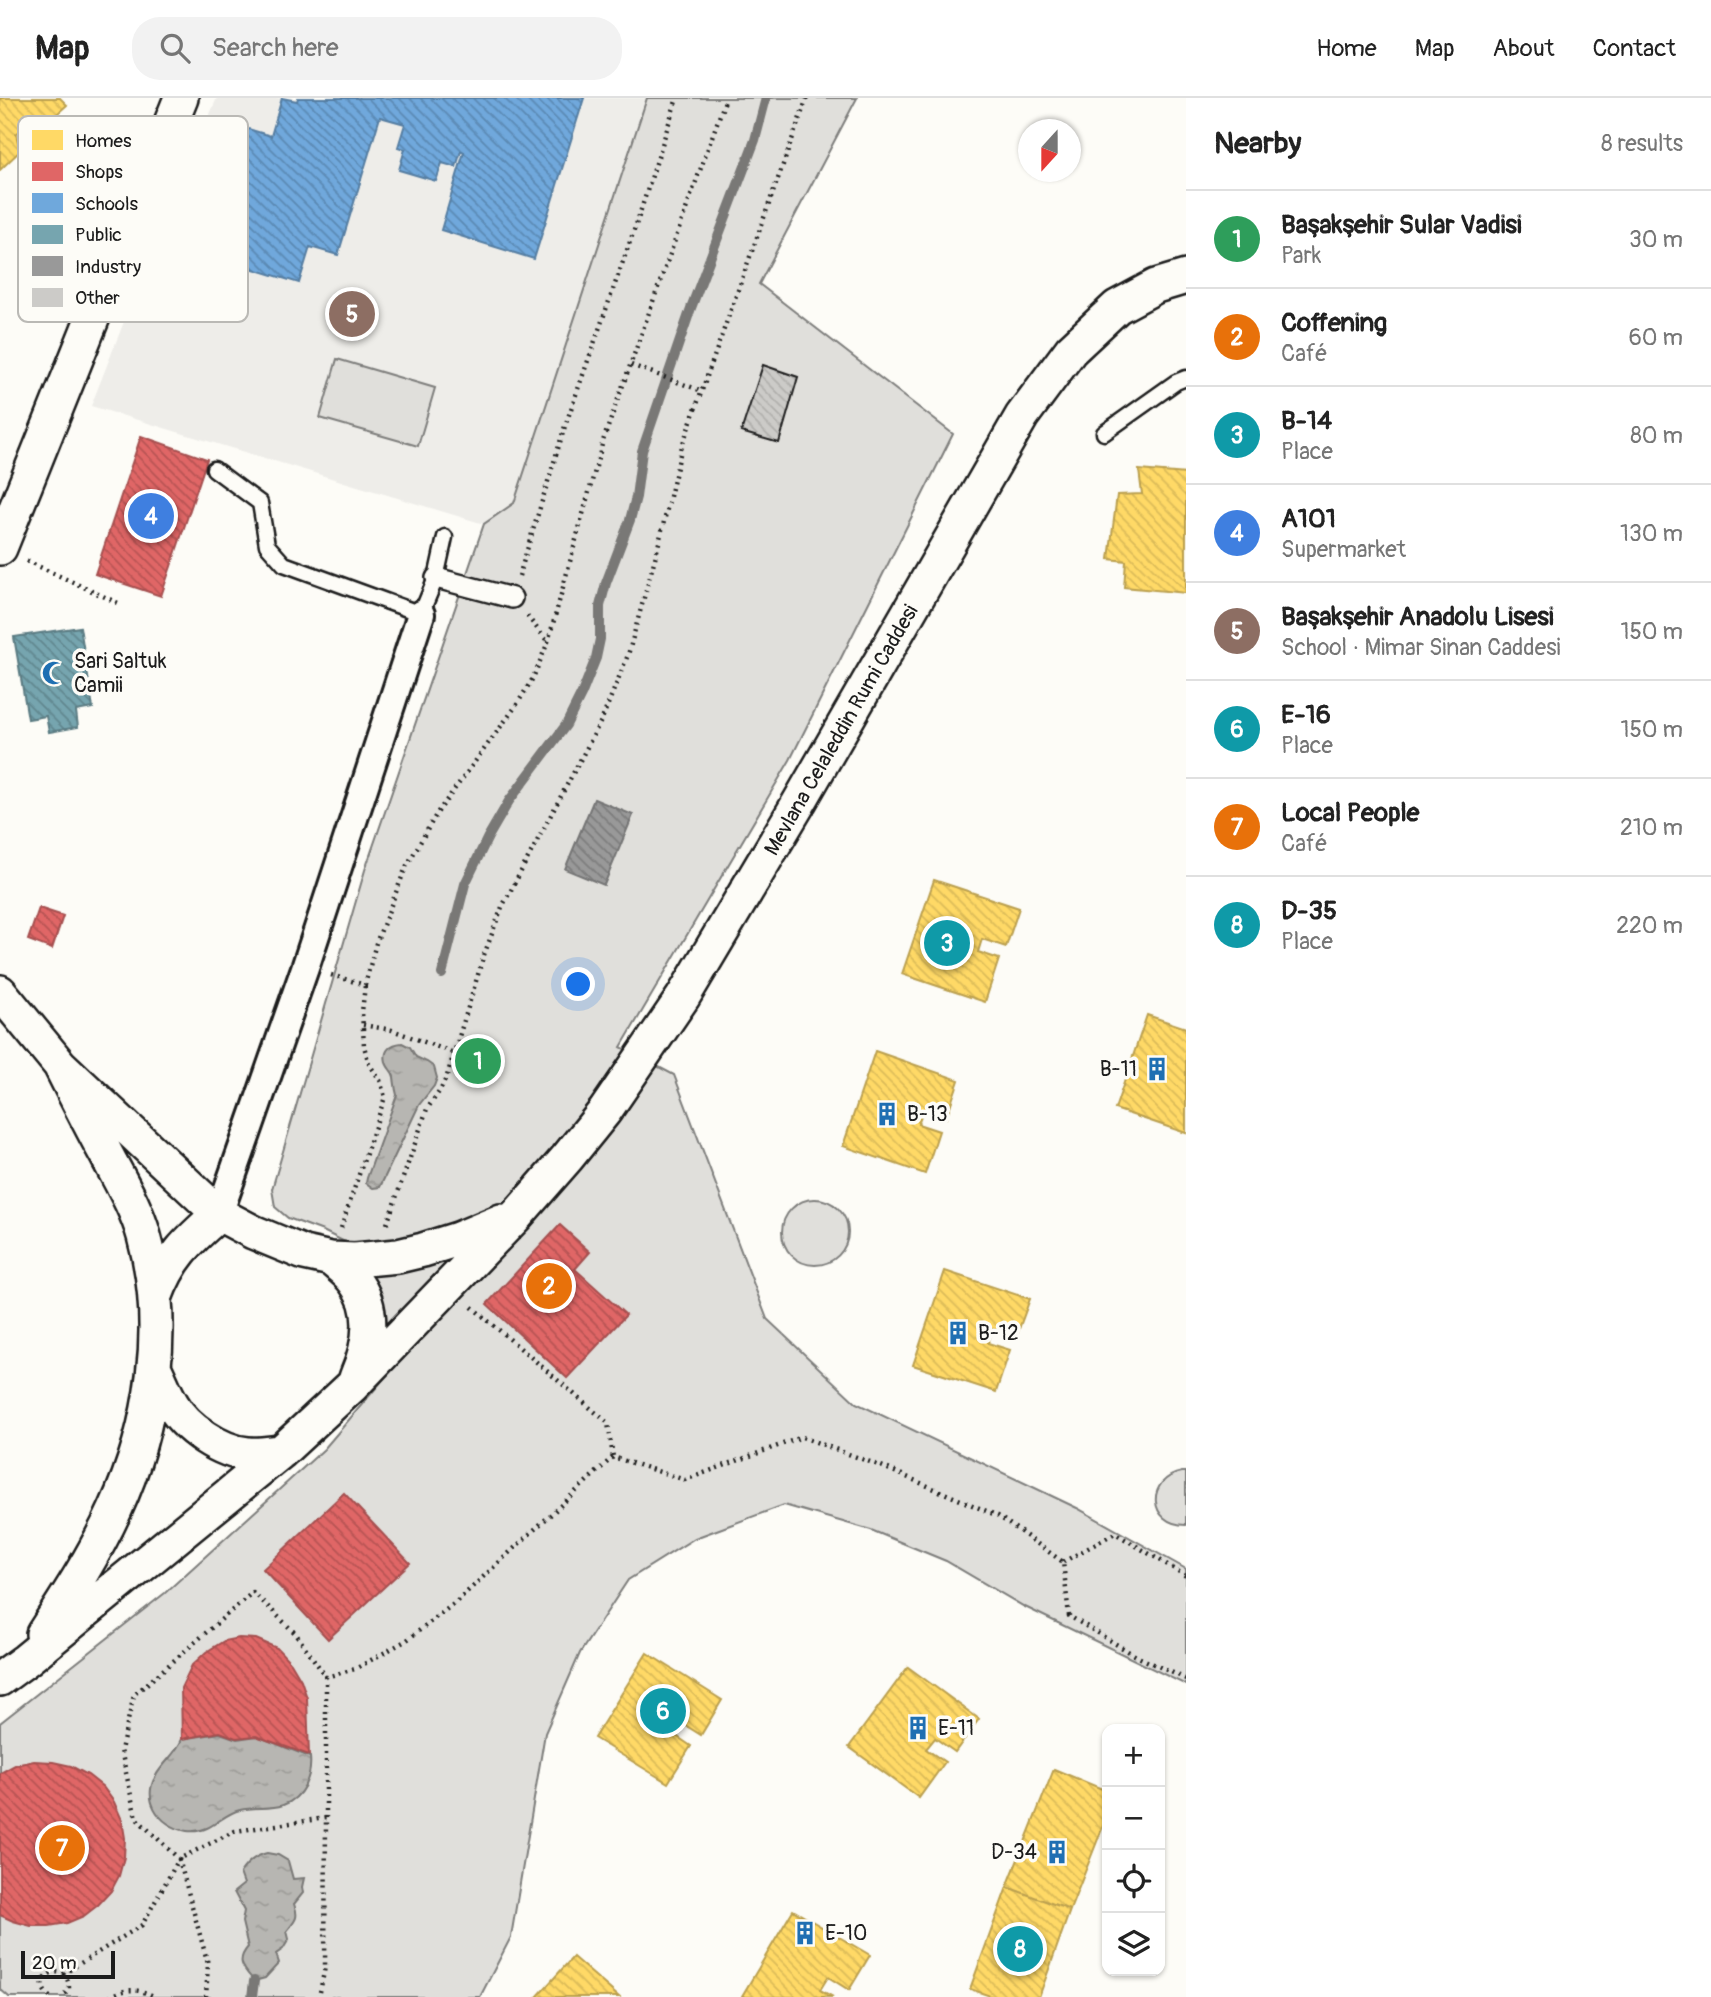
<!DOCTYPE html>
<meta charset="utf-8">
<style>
body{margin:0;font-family:Pangolin,sans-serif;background:#f2f2f2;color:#222}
.controls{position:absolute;right:21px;bottom:21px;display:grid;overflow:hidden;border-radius:14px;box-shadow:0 2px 5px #0004}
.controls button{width:63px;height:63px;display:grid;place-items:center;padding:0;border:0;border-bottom:2px solid #e0e0e0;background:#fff;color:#222;font:35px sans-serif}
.compass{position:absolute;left:1018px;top:21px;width:63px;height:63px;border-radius:50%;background:#fff;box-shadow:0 2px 5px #0004;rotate:201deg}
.scale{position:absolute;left:21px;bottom:18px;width:94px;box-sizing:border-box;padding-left:7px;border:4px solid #1c1c1c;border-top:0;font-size:19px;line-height:24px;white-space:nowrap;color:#1c1c1c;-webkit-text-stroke:5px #fdfcf7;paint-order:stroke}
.you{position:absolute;left:579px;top:887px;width:24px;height:24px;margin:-18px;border:5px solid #fff;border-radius:50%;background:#1a73e8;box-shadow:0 0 0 10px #1a73e833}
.badge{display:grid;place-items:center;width:46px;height:46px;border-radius:50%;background:#b45309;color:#fff;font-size:23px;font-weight:700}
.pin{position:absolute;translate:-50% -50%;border:4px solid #fff;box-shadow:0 2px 7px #0006}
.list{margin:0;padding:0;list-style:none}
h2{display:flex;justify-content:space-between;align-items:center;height:91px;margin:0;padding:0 28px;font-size:30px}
h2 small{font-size:23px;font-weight:400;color:#767676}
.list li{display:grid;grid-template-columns:46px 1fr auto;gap:21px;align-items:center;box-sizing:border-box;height:98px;padding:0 28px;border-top:2px solid #e0e0e0}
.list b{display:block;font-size:26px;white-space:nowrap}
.list p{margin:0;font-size:23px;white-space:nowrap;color:#767676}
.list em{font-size:23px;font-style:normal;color:#767676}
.icon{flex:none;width:38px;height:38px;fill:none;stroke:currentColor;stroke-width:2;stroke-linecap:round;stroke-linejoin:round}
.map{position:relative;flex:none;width:1186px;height:1899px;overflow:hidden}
header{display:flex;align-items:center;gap:42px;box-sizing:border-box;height:98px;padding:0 35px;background:#fff;border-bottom:2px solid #e0e0e0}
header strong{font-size:33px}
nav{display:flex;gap:38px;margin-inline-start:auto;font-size:24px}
.search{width:490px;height:63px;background:#f2f2f2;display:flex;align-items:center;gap:18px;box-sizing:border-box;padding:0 24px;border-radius:28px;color:#767676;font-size:26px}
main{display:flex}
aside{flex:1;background:#fff}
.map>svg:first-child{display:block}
.built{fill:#eeede9}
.green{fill:#e0dfdb;stroke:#7e7e7c;stroke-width:2}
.water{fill:url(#water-ripples);stroke:#797876;stroke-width:2}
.homes{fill:url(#homes-back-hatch);stroke:#bba050;stroke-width:2}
.shops{fill:url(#shops-back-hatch);stroke:#a55050;stroke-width:2}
.schools{fill:url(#schools-back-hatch);stroke:#567ea2;stroke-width:2}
.public{fill:url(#public-back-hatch);stroke:#5b7c83;stroke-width:2}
.industry{fill:url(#industry-back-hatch);stroke:#747474;stroke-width:2}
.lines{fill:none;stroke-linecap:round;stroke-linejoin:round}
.stream{stroke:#797876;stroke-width:10}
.building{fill:url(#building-back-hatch);stroke:#1c1c1c;stroke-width:2}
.service-casing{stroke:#1c1c1c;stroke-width:19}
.pedestrian-casing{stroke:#1c1c1c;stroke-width:24}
.minor-casing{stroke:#1c1c1c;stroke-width:32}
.tertiary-casing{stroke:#1c1c1c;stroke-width:38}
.path{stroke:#1c1c1c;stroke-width:4.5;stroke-dasharray:2 5;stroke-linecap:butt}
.service{stroke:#fdfcf7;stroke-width:14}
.pedestrian{stroke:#fdfcf7;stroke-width:19}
.minor{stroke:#fdfcf7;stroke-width:26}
.tertiary{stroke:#fdfcf7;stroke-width:33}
.labels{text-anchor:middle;stroke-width:7;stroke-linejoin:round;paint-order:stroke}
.poi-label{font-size:21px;fill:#1c1c1c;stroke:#fdfcf7;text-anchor:start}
.street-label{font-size:21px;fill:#1c1c1c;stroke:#fdfcf7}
.key{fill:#fdfcf7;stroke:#bab9b5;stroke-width:2}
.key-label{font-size:19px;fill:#1c1c1c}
</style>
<header>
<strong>Map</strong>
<div class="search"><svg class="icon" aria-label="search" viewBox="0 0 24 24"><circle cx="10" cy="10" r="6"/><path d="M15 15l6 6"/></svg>Search here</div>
<nav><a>Home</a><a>Map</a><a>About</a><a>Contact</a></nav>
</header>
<main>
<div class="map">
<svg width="1186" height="1899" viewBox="0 0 1186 1899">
<defs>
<pattern id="water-ripples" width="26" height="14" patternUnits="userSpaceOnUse" patternTransform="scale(1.75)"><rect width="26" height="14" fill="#b7b6b2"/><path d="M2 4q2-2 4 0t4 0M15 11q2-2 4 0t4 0" fill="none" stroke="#9d9c98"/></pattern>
<pattern id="homes-back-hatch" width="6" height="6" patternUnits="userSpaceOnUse" patternTransform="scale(1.75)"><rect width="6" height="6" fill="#ffd966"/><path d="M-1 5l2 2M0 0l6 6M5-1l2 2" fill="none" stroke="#daba58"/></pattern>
<pattern id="shops-back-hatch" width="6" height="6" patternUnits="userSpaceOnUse" patternTransform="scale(1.75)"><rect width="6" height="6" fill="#e06666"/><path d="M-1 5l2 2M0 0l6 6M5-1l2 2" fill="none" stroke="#b55353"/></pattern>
<pattern id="schools-back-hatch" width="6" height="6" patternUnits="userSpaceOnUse" patternTransform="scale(1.75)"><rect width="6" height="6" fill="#6fa8dc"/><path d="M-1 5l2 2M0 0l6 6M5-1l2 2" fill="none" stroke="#5a88b2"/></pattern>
<pattern id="public-back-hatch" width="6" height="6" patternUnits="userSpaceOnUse" patternTransform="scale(1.75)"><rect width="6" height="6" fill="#76a5af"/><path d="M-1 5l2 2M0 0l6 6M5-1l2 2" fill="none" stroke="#60868e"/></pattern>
<pattern id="industry-back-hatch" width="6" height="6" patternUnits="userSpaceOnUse" patternTransform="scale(1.75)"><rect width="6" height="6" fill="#999"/><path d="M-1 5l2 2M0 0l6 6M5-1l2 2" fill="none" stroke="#7c7c7c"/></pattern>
<pattern id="building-back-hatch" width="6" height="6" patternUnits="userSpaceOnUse" patternTransform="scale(1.75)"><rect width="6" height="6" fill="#cccbc8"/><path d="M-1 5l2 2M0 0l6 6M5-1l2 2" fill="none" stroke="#afaeab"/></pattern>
</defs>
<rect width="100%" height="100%" fill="#fdfcf7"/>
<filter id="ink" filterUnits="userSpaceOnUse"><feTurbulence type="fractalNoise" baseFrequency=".0143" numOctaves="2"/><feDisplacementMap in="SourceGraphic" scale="14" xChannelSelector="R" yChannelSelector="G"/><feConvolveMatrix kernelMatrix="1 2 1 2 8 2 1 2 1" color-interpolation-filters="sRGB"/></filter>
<g filter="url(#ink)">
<path class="built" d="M217,0H647L514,405L484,426L91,308L163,124Z"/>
<path class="green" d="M647,0H857L759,186L953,336L790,662L621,949L674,977L767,1221L856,1305L1077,1410L1186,1471V1587L1023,1508L946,1463L871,1432L784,1407L695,1440L628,1482L580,1555L545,1635L511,1839L480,1899H9L0,1891V1625L165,1495L324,1351L394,1269L383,1213L351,1147L323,1133L288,1120L275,1109L272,1091L365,772L484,426L514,405Z
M337,261L435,290L418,348L320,320Z
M782 1134a33 33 0 1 1 66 0a33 33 0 1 1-66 0Z
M1182,1374H1186V1427C1148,1427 1145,1381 1182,1374Z"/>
<path class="water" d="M402,945L410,949L416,959L427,964L434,969L437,980L434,988L419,1007L380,1089L373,1090L366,1085L367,1080L397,997C395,990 395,986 394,979C393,973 387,970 386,964C383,952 391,946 402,945Z
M220,1635L237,1641L257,1638L310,1659C312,1678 303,1700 283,1707C270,1712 254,1708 240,1712C227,1715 218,1725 207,1730C181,1742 147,1719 151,1691C154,1671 175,1659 182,1641Z
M267,1755L278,1757L288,1763L293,1781L304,1780L302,1789L303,1795L294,1806C299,1819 296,1822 287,1833L289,1841L283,1851L276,1856L279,1865L265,1880L254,1883C244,1871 235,1864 248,1849L242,1824L244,1813L234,1794L244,1786L240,1775C247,1765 254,1758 267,1755Z"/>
<path class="homes" d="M0,0H60L67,7L47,25H31L16,36L20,53L0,72Z
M1139,372L1186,376V495L1124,489L1126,463L1109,461L1117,397L1142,396Z
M934,782L1019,810L1006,849L982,841L978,854L999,861L985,904L902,876Z
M1147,917L1186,930V1035L1115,1011Z
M875,953L959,982L946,1020L923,1012L918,1026L939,1033L925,1076L843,1048Z
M945,1173L1030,1201L1016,1239L993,1231L988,1245L1010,1252L996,1294L913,1267Z
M647,1555L722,1602L701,1637L680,1624L672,1635L691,1648L668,1685L594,1640Z
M908,1569L979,1621L955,1654L935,1640L926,1651L945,1664L919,1700L849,1649Z
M1054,1671L1107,1693V1718L1070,1812L1007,1789Z
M1007,1789L1070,1812L1039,1899H993L970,1891Z
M793,1812L870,1857L849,1892L828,1879L820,1892L833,1899H745L742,1898Z
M573,1859L619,1899H537Z"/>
<path class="shops" d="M141,338L207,361L161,498L95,476Z
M39,810L63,818L52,851L28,842Z
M560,1127L590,1154L575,1171L626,1217L567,1280L487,1206Z
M344,1395L410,1465L328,1541L263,1471Z
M239,1540L256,1541L277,1550L291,1565L301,1582L307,1600L309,1657L256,1638L236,1640L220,1634L182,1641L181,1590L192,1567L206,1554L224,1543Z
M34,1663L53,1664L71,1668L88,1677L103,1689L114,1704L122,1722L125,1740L124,1759L119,1778L111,1793L98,1807L84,1818L67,1825L49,1828H31L13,1823L0,1817V1675L15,1667Z"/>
<path class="schools" d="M282,0L297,3L298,0H584L534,161L441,132L464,54L461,53L456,69L442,65L436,83L399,72L405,51L398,49L405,26L380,19L338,157L310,149L299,185L227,163L237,132L213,125L242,29L271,38Z"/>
<path class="public" d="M80,529L93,610L76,613L78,629L49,634L46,618L28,621L14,539Z"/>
<path class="industry" d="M594,701L633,717L604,787L565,771Z"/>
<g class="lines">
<path class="stream" d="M442,876L465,786L488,739L509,703L566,627L582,595L596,560L600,541V508L606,485L630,422L636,399L642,353L691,210L755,42L766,0
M252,1899L254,1883"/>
</g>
<path class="building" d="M763,267L798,279L779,345L741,334Z"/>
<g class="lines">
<g class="service-casing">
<path id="service" d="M1104,335L1176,284L1186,280
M214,371L260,405L267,447L284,466L421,516L436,480L445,439"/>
</g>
<g class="pedestrian-casing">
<path id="pedestrian" d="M436,480L512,500"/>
</g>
<g class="minor-casing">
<path id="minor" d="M219,1116L305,870L421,516"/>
</g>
<g class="tertiary-casing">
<path id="tertiary" d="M0,450L181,0
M0,894L60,967L219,1116L253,1134L304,1155L331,1161L355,1162L398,1158L423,1152L458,1141L501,1123
M331,1161C339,1168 349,1175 355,1184C377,1212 369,1250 356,1280
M155,1200C170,1159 187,1144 219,1116
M155,1271C161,1283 165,1295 172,1306C185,1330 221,1354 248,1356C259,1357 270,1355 281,1354
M43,1536C69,1496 95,1456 115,1412C153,1329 169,1228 144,1138C136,1109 120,1083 106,1056C90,1027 75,997 60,967
M0,1581L26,1562L281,1354L351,1289L518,1116L567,1060L605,1013L683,899L797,708L1022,318L1071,252L1117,209L1156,188L1186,179"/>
</g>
<path class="path" d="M631,267L702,293
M27,463L118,505
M519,478L565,328L638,121L677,0
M527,518L548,544
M331,877L365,887L376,845L406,769L437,715L516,608L533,580L548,544L603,343L726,0
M363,927L392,932L454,955
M387,1126L427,1011L441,991L447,978L484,857L502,809L602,621L628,557L657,453L682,348L807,0
M341,1130L385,999L380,982L369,966L364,948L362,914L365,887
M472,1209L608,1325L613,1359
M1063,1464L1115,1435L1186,1478
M326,1720V1579L355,1571L407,1542L456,1504L613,1359L685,1382L802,1339L881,1368L998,1418L1063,1464L1069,1518L1136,1558L1186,1581
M63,1876L142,1827L179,1761L136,1720L121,1652L134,1597L253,1494L296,1536L326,1579
M50,1899C26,1879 69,1859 69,1891L63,1899
M110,1899C125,1889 140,1891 156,1899
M206,1899L208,1866L179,1761L235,1733L326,1720L325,1869L319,1899"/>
<use href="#service" class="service"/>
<use href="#pedestrian" class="pedestrian"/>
<use href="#minor" class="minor"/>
<use href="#tertiary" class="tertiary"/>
</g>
</g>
<defs>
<g id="mosque-bare" transform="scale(1.89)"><path d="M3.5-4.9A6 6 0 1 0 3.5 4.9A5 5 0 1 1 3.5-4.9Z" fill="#1f6fb2" stroke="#fdfcf7" stroke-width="2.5" paint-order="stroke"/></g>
<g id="building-bare" transform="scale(1.89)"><path d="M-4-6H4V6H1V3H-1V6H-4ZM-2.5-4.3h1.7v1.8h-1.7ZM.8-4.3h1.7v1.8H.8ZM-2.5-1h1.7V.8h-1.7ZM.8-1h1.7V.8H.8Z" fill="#1f6fb2" stroke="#fdfcf7" stroke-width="2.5" paint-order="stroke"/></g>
</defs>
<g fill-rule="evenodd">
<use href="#mosque-bare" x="54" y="575"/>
<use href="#building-bare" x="1157" y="971"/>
<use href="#building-bare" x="887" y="1016"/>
<use href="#building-bare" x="958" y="1235"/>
<use href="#building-bare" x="918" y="1630"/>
<use href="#building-bare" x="1057" y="1754"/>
<use href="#building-bare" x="805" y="1835"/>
</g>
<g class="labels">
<g class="poi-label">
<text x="74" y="570">Sari Saltuk<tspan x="74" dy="24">Camii</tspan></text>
<text x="1137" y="978" text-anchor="end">B-11</text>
<text x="907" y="1023">B-13</text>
<text x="978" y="1242">B-12</text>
<text x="938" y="1637">E-11</text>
<text x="1037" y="1761" text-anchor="end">D-34</text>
<text x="825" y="1842">E-10</text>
</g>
<g class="street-label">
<text transform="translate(841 632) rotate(-60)" y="7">Mevlana Celaleddin Rumi Caddesi</text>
</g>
</g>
<rect x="18" y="18" width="230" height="206" rx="10" class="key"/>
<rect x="32" y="32" width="31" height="20" fill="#ffd966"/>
<rect x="32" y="64" width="31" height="19" fill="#e06666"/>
<rect x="32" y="95" width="31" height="20" fill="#6fa8dc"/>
<rect x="32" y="127" width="31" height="19" fill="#76a5af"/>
<rect x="32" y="158" width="31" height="20" fill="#999"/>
<rect x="32" y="190" width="31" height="19" fill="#cccbc8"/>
<g class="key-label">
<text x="75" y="49">Homes</text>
<text x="75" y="80">Shops</text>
<text x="75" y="112">Schools</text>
<text x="75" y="143">Public</text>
<text x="75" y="175">Industry</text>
<text x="75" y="206">Other</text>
</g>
</svg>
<div class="controls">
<button>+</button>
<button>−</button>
<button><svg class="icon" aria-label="locate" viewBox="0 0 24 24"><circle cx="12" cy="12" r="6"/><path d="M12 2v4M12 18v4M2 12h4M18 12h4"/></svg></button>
<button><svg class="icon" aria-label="layers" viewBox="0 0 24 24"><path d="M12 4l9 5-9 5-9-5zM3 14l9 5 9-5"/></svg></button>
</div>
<svg class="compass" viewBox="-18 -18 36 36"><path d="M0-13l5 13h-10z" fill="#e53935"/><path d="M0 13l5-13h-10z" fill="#767676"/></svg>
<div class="scale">20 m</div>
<div class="you"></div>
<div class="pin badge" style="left:478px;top:963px;background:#2e9e5b">1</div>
<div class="pin badge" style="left:549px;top:1188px;background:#e8710a">2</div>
<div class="pin badge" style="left:947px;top:845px;background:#0f9aa8">3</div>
<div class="pin badge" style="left:151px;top:418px;background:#3f7fe0">4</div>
<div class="pin badge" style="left:352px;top:216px;background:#8d6e63">5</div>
<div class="pin badge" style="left:663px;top:1613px;background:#0f9aa8">6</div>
<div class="pin badge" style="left:62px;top:1750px;background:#e8710a">7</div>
<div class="pin badge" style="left:1020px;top:1851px;background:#0f9aa8">8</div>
</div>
<aside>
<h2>Nearby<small>8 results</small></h2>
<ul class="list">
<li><span class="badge" style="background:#2e9e5b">1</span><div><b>Başakşehir Sular Vadisi</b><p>Park</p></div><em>30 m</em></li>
<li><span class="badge" style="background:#e8710a">2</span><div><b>Coffening</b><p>Café</p></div><em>60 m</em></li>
<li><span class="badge" style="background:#0f9aa8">3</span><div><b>B-14</b><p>Place</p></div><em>80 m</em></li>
<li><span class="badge" style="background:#3f7fe0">4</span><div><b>A101</b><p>Supermarket</p></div><em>130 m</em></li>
<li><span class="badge" style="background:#8d6e63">5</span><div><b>Başakşehir Anadolu Lisesi</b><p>School · Mimar Sinan Caddesi</p></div><em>150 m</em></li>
<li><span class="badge" style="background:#0f9aa8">6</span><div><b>E-16</b><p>Place</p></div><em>150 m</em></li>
<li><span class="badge" style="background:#e8710a">7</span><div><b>Local People</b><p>Café</p></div><em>210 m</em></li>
<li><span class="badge" style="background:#0f9aa8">8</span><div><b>D-35</b><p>Place</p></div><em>220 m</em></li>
</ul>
</aside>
</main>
